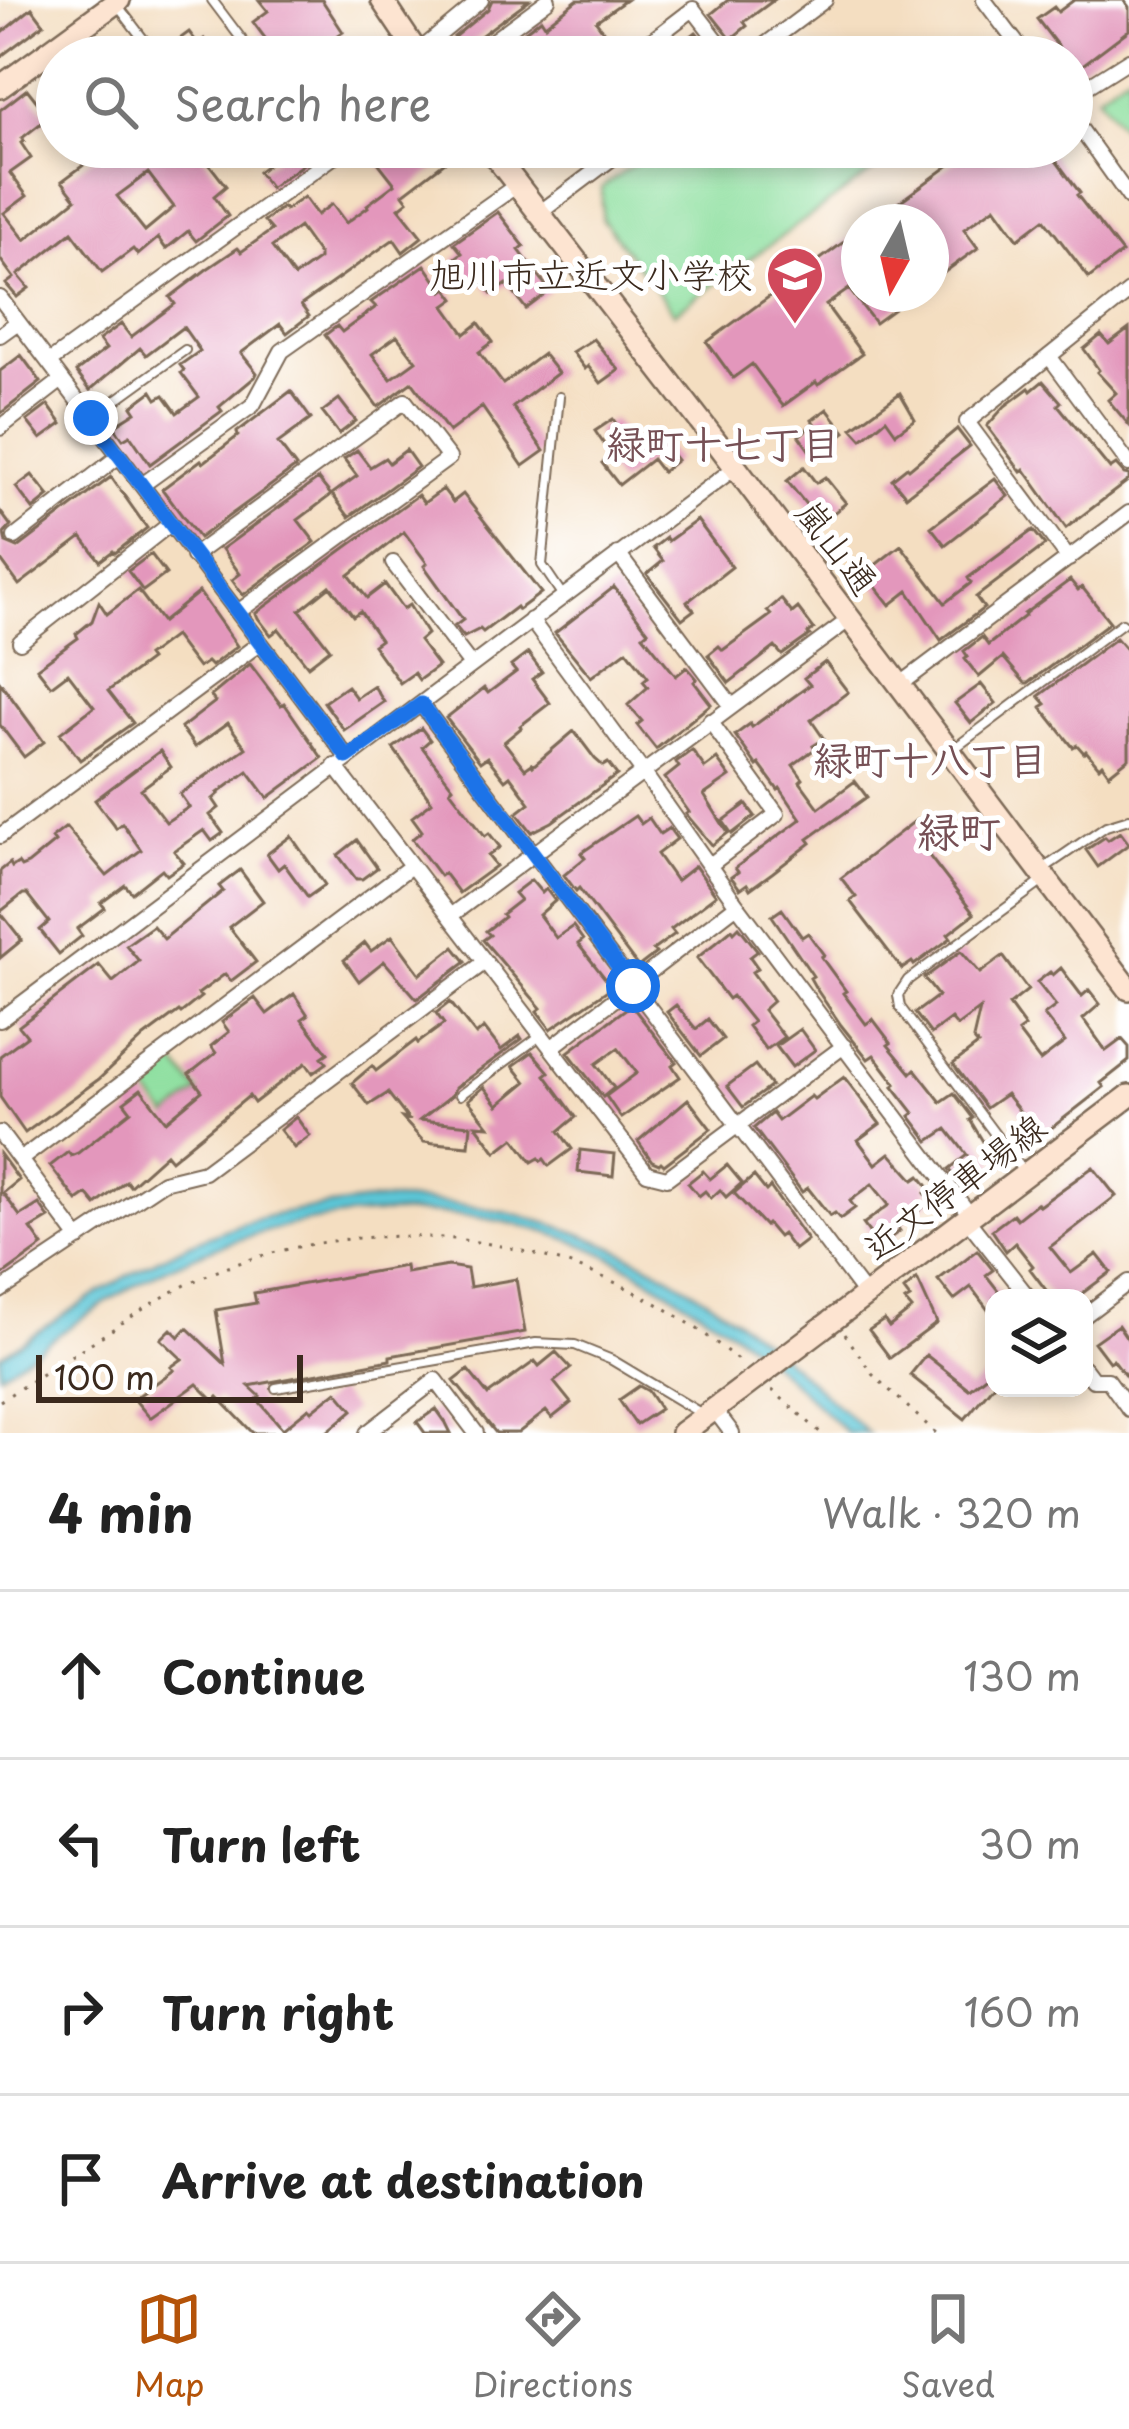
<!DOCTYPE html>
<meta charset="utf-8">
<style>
body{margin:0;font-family:"Playpen Sans","Klee One",sans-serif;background:#f2f2f2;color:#222}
.controls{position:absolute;right:36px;bottom:36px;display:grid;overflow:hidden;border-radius:24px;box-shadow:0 6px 18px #0003}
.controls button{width:108px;height:108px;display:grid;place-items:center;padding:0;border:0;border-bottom:3px solid #e0e0e0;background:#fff;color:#222;font:60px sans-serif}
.compass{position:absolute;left:841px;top:204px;width:108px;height:108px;border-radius:50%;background:#fff;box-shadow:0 6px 18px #0003;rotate:188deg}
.scale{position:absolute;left:36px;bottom:30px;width:267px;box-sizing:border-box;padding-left:12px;border:6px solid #3b2a1e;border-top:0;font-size:33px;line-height:42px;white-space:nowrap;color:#3b2a1e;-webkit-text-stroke:9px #fff;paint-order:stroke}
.stop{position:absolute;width:36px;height:36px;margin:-27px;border:9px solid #1a73e8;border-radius:50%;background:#fff}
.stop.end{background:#1a73e8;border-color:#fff;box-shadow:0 3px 12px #0008}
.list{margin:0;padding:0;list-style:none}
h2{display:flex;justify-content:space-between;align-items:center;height:156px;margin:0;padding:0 48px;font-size:51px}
h2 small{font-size:39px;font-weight:400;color:#767676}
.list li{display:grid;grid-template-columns:78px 1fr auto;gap:36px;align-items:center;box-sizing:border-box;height:168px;padding:0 48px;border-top:3px solid #e0e0e0}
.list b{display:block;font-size:45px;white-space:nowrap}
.list em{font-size:39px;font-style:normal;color:#767676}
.icon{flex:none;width:66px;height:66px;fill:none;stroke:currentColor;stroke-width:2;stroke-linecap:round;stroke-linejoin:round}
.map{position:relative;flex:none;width:1129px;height:1433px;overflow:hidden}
.search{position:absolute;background:#fff;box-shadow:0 6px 18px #0003;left:36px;right:36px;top:36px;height:132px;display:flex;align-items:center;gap:30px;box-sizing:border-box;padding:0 42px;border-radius:66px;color:#767676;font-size:45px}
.sheet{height:828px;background:#fff}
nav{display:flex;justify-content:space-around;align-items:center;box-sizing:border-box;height:168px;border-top:3px solid #e0e0e0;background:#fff;font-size:33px;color:#767676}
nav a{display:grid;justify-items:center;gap:6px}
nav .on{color:#b45309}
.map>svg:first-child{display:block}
.green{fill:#8ddf9f;stroke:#64845e;stroke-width:3}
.water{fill:#5bc6d7;stroke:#4b787a;stroke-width:3}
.building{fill:#e397bc;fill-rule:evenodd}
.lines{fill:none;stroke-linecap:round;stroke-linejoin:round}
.lane-casing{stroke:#7c6957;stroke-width:12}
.street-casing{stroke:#7c6957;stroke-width:18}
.secondary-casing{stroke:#7c6957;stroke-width:26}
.path{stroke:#7c6957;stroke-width:3;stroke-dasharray:3 9;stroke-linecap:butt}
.lane{stroke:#fff;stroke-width:8}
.street{stroke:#fff;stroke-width:14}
.secondary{stroke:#fde4d1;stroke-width:21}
.secondary-bridge-casing{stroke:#7c6957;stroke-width:26;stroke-linecap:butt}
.secondary-bridge{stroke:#fde4d1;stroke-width:21}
.route{stroke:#1a73e8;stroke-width:15}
.labels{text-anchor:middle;stroke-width:10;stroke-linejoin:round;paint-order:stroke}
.poi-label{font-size:36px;fill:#3b2a1e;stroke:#fff;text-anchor:end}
.street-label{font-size:36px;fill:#3b2a1e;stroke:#fff}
.neighbourhood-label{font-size:39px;font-weight:bold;fill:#765055;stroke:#fff}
.quarter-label{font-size:42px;font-weight:bold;fill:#765055;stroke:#fff}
</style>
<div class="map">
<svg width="1129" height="1433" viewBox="0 0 1129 1433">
<rect width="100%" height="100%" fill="#fff"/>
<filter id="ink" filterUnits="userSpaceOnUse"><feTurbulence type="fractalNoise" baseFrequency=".00833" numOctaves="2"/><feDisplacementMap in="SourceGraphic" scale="24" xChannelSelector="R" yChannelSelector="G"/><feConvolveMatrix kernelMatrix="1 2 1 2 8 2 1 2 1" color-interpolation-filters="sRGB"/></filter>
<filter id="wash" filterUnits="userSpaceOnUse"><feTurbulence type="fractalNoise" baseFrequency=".004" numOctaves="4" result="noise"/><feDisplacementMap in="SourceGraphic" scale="48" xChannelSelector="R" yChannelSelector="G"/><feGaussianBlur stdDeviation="2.7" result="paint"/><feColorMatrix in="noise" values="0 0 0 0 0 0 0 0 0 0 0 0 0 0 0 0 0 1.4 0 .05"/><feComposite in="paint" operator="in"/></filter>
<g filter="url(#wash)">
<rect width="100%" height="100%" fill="#f4dec1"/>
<path class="green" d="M1129,72V138L1097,95Z
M659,147H886L882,151L890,159L674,313L602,219V187Z
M172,1059L199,1092L168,1117L141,1084Z"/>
<path class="water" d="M377,1200C521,1199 636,1243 750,1330C791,1362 829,1399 868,1433H847C814,1403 781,1369 745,1341C729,1328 710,1317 692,1306C659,1284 625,1262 588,1247C445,1189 280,1208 146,1279C97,1305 47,1344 0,1374V1356C84,1302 167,1243 265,1217C301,1208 340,1205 377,1200Z"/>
<g id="blocks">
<path class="building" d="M259,0H322L343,32L337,36L352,57H279L253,22L268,11Z
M492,0H529L463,49L454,37L488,9Z
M577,0H626L596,21L612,43L605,48L612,57H510L532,40L525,31L541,19L545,25Z
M728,0H774L744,22L747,26L731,39L711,14Z
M1074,0H1124L1129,7V30L1076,70L1072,65V57H1066L1037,19L1054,7L1058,12Z
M32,8L44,24L0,57V34Z
M189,32L198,44L204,39L217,57H179L170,46Z
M696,32L712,52L706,57H685L677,47Z
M98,40L107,51L122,40L135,57H76Z
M27,89L49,117L22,138L24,141L21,143L31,158L10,173L27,196L4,213L25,240L76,199L62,181L108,147H196L226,186L214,196L228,216L196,241L188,231L166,249L158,238L138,255L133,249L102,272L72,232L18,275L29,288L17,297L6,284L14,278L0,259V110ZM148,173L174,207L145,231L117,196Z
M297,147H310L316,155L270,188L258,172L280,155L282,158Z
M366,147H440L449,159L403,194L408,201L399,208L422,237L403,252L394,239L301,305L309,316L287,333L280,324L241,353L257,373L255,377L219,407L222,411L150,464L130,435L123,439L114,426L136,412L132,406L152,391L157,399L164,395L177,413L199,397L181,373L184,370L180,365L200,351L183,327L146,355L140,348L90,390L76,372L106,349L99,340L121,324L131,337L175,304L170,297L207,269L238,248L241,252L272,230L264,221L283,207L285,210L304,197L317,215L332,204L346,223L368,207L367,205L395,184ZM299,227L319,255V259L294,277L272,247Z
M949,147H1046L1080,193L1077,195L1122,253L1089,278L1044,219L1018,239L995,207L964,229L978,248L931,282V222H872L958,159Z
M498,212L524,246L519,250L550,291L526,309L507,284L492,294L481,280L474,285L454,259L462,253L454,243Z
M859,231V294H915L875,323L849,289L826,305L862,354L818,385L816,382L783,406L752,364L733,378L707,342Z
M425,265L443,291L447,288L455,299L445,306L465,334L479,323L493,342L479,352L503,384L543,354L558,373L513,407L544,451L523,466L482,407L449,432L412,382L378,407L325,335L337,326L342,332L376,307L371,302ZM397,336L416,361L391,379L372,354Z
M1129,329V425L1108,400L1116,393L1097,372L1099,370L1084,349L1101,335L1109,344Z
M593,339L619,370L601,383L588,366L585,369L572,352Z
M21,355L41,382L0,414V371Z
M1043,381L1061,402L1058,405L1110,469L1116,465L1124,474L1129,475V480L1066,528L1024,469L1021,472L987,426L1005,406L1029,388L1031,391Z
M291,391L311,419L278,443L296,467L199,538L162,489L201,460L203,463L238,436L237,432Z
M900,393L915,419L896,433L886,419L862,439L852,428Z
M339,399L356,421L339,434L322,412Z
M48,405L62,424L41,439L27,421Z
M827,409L845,432L828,445L823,440L809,450L799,436L814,423L812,420Z
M613,419L632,447L653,430L677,460L662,472L652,459L619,485L602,463L612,456L595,431Z
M957,429L970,446L906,496L892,479L907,467L909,469Z
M357,450L370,467L385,458L389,463L406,450L418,467L349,517L332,494L357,476L344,459Z
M804,467L816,483L825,477L846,503L821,523L787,481Z
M32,475L49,496L33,509L16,487Z
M111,477L147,528L115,553L113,551L100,561L82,537L19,585L0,559V511L11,526L4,534L6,543L18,548Z
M318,479L331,495L298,520L315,542L243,595L232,580L240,574L222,549Z
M995,479L1008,496L945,545L931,527Z
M443,489L453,502L463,494L541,593L518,610L516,607L483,632L480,629L464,637L455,626L463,620L424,566L427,563L404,532L349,575L367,598L385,584L403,609L409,605L427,634L419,641L438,666L419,680L414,673L400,683L373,645L380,640L360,611L353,616L330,586L300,610L330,649L308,666L279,629L271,635L258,618L256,613L418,495L424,503Z
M697,520L732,567L687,602L694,610L682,619L647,574L663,561L653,548L666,538L668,541Z
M1033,530L1045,545L976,597L984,608L941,640L908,591L890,605L865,573L901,545L945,603L971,583L968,578Z
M151,554L166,574L143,591L128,571Z
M1070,580L1078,590L1082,587L1110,622L1028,683H1025L1003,657L979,677L965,659L968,657L964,651L982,637L988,645L1025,616L1024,614Z
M614,587L648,631L643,635L676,676L687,667L697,679L694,682L711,704L656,749L637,725L642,721L628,705L648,687L643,681L648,677L627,650L591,677L555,633Z
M138,590L162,622L199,592L237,646L211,666L207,662L198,668L174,636L147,656L150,660L108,691L133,723L80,760L60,733L94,707L68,673L51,686L37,668L78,638L76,634L92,621L99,602L107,614Z
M781,599L792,613L798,608L814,629L808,633L810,635L782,655L775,647L729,683L708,655L719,646L723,650L771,615L767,611Z
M1116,638L1129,653V758L1109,774L1102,764L1099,767L1086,751L1084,753L1077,745L1073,747L1041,707L1046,704L1039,696Z
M528,653L542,672L532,679L550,703L520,726L521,728L504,742L525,769L532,764L533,766L574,731L595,759L603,766L608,763L617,775L552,822L532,832L517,813L530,803L510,776L505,780L487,757L480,762L446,718L484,688L488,693L516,672L511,666Z
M825,662L848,692L811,720L824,739L813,746L815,749L793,765L803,779L800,782L819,808L855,781L867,797L808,839L811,843L772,873L750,889L747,884L740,889L731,877L738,872L735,868L801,819L780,788L778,790L759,764L757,766L735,735L750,724L752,727L810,685L804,678Z
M250,664L281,705L284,703L322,758L268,798L248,771L218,793L219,794L213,799L219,808L210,815L223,833L212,841L204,830L174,851L184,863L167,875L162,869L132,893L125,885L101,903L105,908L77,929L82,936L59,954L40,930L49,922L27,894H23L0,912L22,940L0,958V871L10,863L12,867L18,863L21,867L28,864L55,842L52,838L66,827L107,876L141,850L122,823L116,828L95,800L160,751L171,767L141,789L166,822L189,807L180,794L246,748L228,723L195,747L181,728L215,702L211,696Z
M0,682L44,742L24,757L0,725Z
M981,684L996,703L971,723L955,703Z
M347,686L356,698L374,686L384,702L344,730L324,702Z
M421,728L430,740L422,747L453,787L450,790L485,836L489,833L500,847L488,856L496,866L459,893L444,873L440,876L412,839L422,831L412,817L432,802L393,748Z
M692,750L705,768L717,759L730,777L704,795L728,833L712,845L686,814L689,812L665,778L679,767L676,762Z
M746,804L755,816L732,834L723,821Z
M635,816L641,824L649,818L660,834L669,828L677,839L657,854L676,881L695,866L716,895L671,929L675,934L653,950L656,953L638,967L579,888L576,891L564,875L585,858L581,853Z
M916,820L932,841L923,848L974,914L948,934L951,938L914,965L912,962L902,969L850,901L856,897L841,878Z
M1120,832L1129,844L1098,867L1086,850L1105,837L1108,840Z
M291,836L325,885L308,897L284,864L278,869L267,854Z
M357,840L377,868L362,879H356L338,855Z
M240,870L263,901L229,927L256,962L231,981L225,974L198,994L201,997L181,1013L179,1011L144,1037L99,1079L25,1133L0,1097V1056L27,1036L19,1026L99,965L113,982L139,961L126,945L153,926L164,939L223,891L219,886Z
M531,880L542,893L546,889L555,901L539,915L556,938L573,926L583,940L578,944L612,987L551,1029L537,1011L541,1008L483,940L490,935L486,931L504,917L502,914L520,900L514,893Z
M782,909L802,937L808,933L824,955L821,957L846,991L843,993L866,1024L873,1019L891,1043L888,1045L911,1073L915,1069L941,1102L954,1093L973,1118L970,1120L996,1163L965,1190L949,1169L967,1155L947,1129L929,1141L910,1116L914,1113L893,1086L896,1084L874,1055L868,1059L841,1025L815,987L810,978L813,976L772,916Z
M739,927L758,951L750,957L758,968L752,972L773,1001L763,1010L784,1037L766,1050L748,1026L753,1022L732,996L728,999L697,958L732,929L734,932Z
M392,936L420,974L454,947L466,962L417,999L384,961L359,981L344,960L365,943L371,951Z
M961,951L980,973L1003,956L1028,990L1009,1005L1025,1027L1018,1032L1040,1061L1065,1042L1044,1015L1056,1006L1037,982L1050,972L1053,975L1061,968L1082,996L1089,990L1100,1004L1083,1019L1106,1051L1122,1039L1129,1047V1061L1101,1083L1104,1087L1040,1137L1006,1094L986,1108L953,1064L978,1045L973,1039L980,1009L957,1026L951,1019L931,1034L915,1013L938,996L924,978Z
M294,994L308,1015L302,1019L328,1053L322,1057L327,1063L313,1073L306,1063L254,1103L249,1096L171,1160L166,1154L130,1186L126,1181L96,1205L87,1194L77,1201L50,1166L68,1152L71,1156L78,1153L131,1111L124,1102L141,1089L166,1121L202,1091L189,1074L216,1053L211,1046L229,1032L222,1022L255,998L267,1014Z
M450,1002L476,1035L484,1028L501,1050L520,1036L522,1039L455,1088L452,1095L420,1120L471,1125L469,1146L424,1142L402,1118L408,1119L388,1093L369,1105L352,1083L372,1066L376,1071L416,1040L418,1043L444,1024L436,1013Z
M631,1005L676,1062L672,1065L680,1077L621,1118L606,1096L637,1073L618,1048L596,1064L614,1088L603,1097L568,1052Z
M676,1005L696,1029L708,1019L723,1039L701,1056L667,1012Z
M800,1029L815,1050L792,1067L776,1046Z
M532,1052L549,1072L545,1075L576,1117L559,1131L572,1149L549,1166L544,1159L541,1161L539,1158L532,1162L514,1138L496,1152L476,1125L489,1126L468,1100L484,1087L498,1105L526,1082L513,1066Z
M755,1065L771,1086L743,1107L727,1086Z
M844,1077L880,1124L858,1140L876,1164L890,1153L914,1180L920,1176L930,1189L925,1193L931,1201L897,1227L900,1231L879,1246L863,1224L889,1205L872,1184L850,1201L855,1208L840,1219L835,1213L830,1216L808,1188L802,1192L754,1128L772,1113L778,1121L811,1096L814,1099Z
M688,1099L711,1129L664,1165L661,1162L659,1164L652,1161L638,1141Z
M296,1117L310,1136L294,1148L280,1130Z
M580,1150L615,1154L613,1176L578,1172Z
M0,1154L19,1180L3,1193L20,1216L39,1204L49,1218L31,1229L43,1246L0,1277Z
M727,1165L742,1183L726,1197L720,1190L711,1198L705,1191L699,1196L688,1183L703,1171L710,1179Z
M1093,1167L1116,1196L1050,1247L1071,1273L1097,1254L1111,1272L1076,1298H1052L1030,1269L1033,1266L1015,1243L1006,1251L992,1230L1013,1214L1017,1219L1037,1203L1039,1206Z
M754,1176L766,1191L770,1187L807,1240L794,1250L782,1234L778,1237L767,1224L765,1226L734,1193Z
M977,1250L993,1270L986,1275L1004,1298H994V1318L971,1287L954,1300L938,1280Z
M405,1266L406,1273L448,1266L467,1269L470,1287L516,1279L525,1332L390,1356V1360L249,1386L260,1396L257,1399L283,1429L309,1408L312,1411L337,1391L353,1410L326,1433H253L218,1397L214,1401L197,1384L150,1418L134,1399L174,1370L171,1367L182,1359L161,1339L171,1329L179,1337L187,1328L225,1364L216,1310L256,1303L254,1293Z
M917,1279L937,1323L890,1358L869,1330L884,1320L889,1327L912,1309L905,1301L910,1298L904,1290Z
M1118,1325L1129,1341V1380L1113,1359L1109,1362L1094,1342Z
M556,1352L571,1368L554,1382L571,1403L552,1418L546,1411L518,1433H496L454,1381L468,1370L488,1395L535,1361L539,1366Z
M926,1355L969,1389L994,1369V1384L965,1419L910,1375Z
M639,1386L648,1391L660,1409L636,1425L619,1400Z
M436,1409L446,1423L451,1433H425L417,1422Z"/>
</g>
</g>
<g filter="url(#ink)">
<use href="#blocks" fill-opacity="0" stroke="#7c6957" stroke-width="3"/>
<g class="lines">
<g class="lane-casing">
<path id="lane" d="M212,0L255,57
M118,6L157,57
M559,397L542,565L563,596
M91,418L185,350
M951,751L1122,623
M1043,869L1106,826L1129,819
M460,1095L540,1036
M1024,1173L900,1007L898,995L908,980L1043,881
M276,1388L536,1343L575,1345L612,1360L702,1414"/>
</g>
<g class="street-casing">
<path id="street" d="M984,0L1027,57
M417,53L481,0
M471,57L548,0
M641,57L637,52L693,9L730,57
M749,57L825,0
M1072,96L1129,60
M1072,117L1129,197
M538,214L627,147
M0,298L347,757
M0,335L18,322
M1049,356L1129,464
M49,362L347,147
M0,428L62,380
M142,485L253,405L282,351L517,185
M15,537L119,456
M618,554L731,705
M193,556L405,401L449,458L238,612
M1069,559L967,422L1129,292
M393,563L471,665
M531,620L643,772L737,905L970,1215
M20,642L170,524
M901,684L1129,513
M421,704L866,1296
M335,766L647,1173L667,1178L844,1046
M0,836L260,643
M710,865L777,814L710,721
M450,916L850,619
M0,1020L736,467
M551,1048L737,905
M0,1133L79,1239
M20,1160L411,866
M966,1218L1029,1298
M0,1291L163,1182L204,1172L485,962
M1084,1316L1129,1282
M1084,1368L1093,1380H1108L1129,1409
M714,1409L732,1433
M367,1433L436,1380L476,1433"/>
</g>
<g class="secondary-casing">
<path id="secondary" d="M382,0L420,57
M0,87L119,0
M488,147L718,444L1129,989
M821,1329L1129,1096
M682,1433L739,1391"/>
</g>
<path class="path" d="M845,1334L872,1374L936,1433
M772,1390L821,1433
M0,1401C39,1376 77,1352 116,1327C143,1309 172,1290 203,1277C383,1199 596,1236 742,1364"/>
<use href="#lane" class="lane"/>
<use href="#street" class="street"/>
<use href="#secondary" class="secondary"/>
<g class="secondary-bridge-casing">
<path id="secondary-bridge" d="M739,1391L821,1329"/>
</g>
<use href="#secondary-bridge" class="secondary-bridge"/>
</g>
</g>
<g class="lines" filter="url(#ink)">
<path class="route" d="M91,418L347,757L421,704L633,986"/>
</g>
<defs>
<g id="school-pin" transform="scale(3)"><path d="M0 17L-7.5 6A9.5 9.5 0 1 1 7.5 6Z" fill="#d1495b" stroke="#fff"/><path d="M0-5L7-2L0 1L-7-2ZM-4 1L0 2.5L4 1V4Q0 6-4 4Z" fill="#fff"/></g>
</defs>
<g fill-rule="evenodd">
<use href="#school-pin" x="795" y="275"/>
</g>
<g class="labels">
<g class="poi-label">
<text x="753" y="288">旭川市立近文小学校</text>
</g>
<g class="street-label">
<text transform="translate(837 547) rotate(53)" y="13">嵐山通</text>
<text transform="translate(955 1187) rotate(-37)" y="13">近文停車場線</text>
</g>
<g class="neighbourhood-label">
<text x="723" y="458">緑町十七丁目</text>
<text x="930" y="774">緑町十八丁目</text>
</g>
<g class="quarter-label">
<text x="959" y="847">緑町</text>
</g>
</g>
</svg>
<div class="controls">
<button><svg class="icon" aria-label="layers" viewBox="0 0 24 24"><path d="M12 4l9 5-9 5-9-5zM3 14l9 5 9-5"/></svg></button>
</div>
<svg class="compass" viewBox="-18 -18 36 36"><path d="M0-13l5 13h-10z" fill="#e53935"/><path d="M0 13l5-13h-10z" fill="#767676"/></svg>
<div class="scale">100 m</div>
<div class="stop" style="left:633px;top:986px"></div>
<div class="stop end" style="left:91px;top:418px"></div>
<div class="search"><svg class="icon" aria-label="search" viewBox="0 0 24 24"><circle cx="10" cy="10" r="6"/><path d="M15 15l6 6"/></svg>Search here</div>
</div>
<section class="sheet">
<h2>4 min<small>Walk · 320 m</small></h2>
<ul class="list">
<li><svg class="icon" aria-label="ahead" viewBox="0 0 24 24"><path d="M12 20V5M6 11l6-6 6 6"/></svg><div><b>Continue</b></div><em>130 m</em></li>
<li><svg class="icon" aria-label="left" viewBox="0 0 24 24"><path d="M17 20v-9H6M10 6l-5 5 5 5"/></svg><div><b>Turn left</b></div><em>30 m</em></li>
<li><svg class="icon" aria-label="right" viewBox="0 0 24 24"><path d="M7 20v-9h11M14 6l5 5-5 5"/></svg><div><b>Turn right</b></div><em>160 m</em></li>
<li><svg class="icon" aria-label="arrive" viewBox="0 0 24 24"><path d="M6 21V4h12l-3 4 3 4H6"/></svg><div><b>Arrive at destination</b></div></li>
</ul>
</section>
<nav>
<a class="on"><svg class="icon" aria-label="map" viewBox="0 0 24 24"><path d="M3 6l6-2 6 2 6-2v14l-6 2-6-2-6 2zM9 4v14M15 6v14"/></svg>Map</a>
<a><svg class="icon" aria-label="directions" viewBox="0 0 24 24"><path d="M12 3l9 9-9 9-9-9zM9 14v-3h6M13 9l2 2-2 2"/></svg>Directions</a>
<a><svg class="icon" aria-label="saved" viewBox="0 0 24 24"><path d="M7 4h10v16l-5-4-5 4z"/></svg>Saved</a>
</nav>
